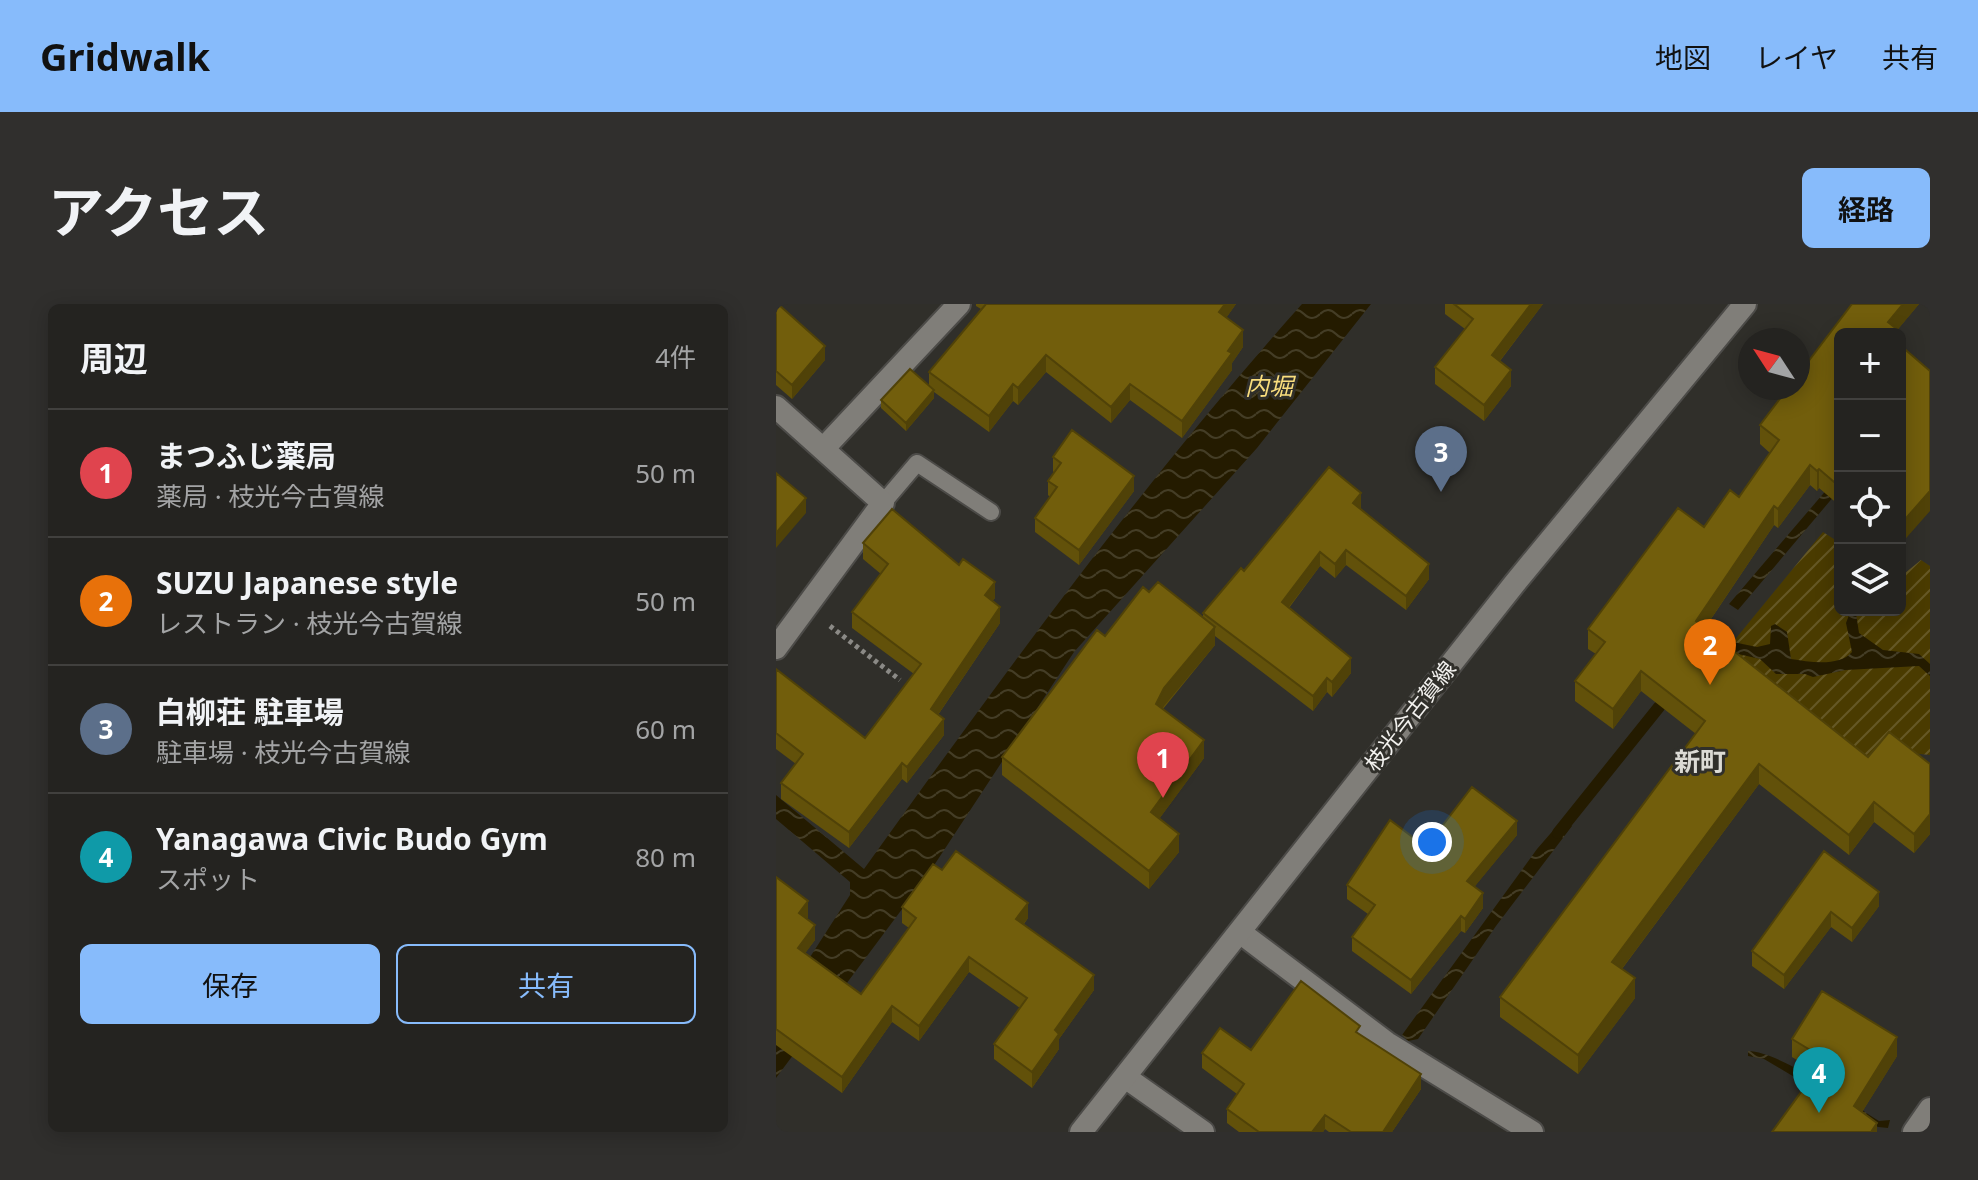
<!DOCTYPE html>
<html lang="ja">
<meta charset="utf-8">
<style>
body{margin:0;font-family:"Noto Sans","Noto Sans JP",sans-serif;background:#302f2d;color:#f1f3f6}
.controls{position:absolute;right:24px;top:24px;display:grid;overflow:hidden;border-radius:12px;box-shadow:0 4px 20px #0003}
.controls button{width:72px;height:72px;display:grid;place-items:center;padding:0;border:0;border-bottom:2px solid #41403e;background:#242320;color:#f1f3f6;font:40px sans-serif}
.compass{position:absolute;left:962px;top:24px;width:72px;height:72px;border-radius:50%;background:#242320;box-shadow:0 4px 20px #0003;rotate:306deg}
.you{position:absolute;left:656px;top:538px;width:28px;height:28px;margin:-20px;border:6px solid #fff;border-radius:50%;background:#1a73e8;box-shadow:0 0 0 12px #1a73e833}
.badge{display:grid;place-items:center;width:52px;height:52px;border-radius:50%;background:#87bbfb;color:#fff;font-size:26px;font-weight:700}
.pin{position:absolute;translate:-50% -66px;filter:drop-shadow(0 2px 4px #0008)}
.pin::after{content:'';position:absolute;top:42px;width:28px;height:24px;background:inherit;clip-path:polygon(0 0,100% 0,50% 100%)}
.list{margin:0;padding:0;list-style:none}
h2{display:flex;justify-content:space-between;align-items:center;height:104px;margin:0;padding:0 32px;font-size:34px}
h2 small{font-size:26px;font-weight:400;color:#a3a4a5}
.list li{display:grid;grid-template-columns:52px 1fr auto;gap:24px;align-items:center;box-sizing:border-box;height:128px;padding:0 32px;border-top:2px solid #41403e}
.list b{display:block;font-size:30px;white-space:nowrap}
.list p{margin:0;font-size:26px;white-space:nowrap;color:#a3a4a5}
.list em{font-size:26px;font-style:normal;color:#a3a4a5}
.actions{display:flex;gap:16px;padding:24px 32px}
.actions a{flex:1;padding:18px 0;border:2px solid #87bbfb;border-radius:12px;text-align:center;font-size:28px;color:#87bbfb}
.actions .main{background:#87bbfb;color:#111}
.icon{flex:none;width:44px;height:44px;fill:none;stroke:currentColor;stroke-width:2;stroke-linecap:round;stroke-linejoin:round}
.map{position:relative;flex:none;width:1154px;height:828px;overflow:hidden;border-radius:12px}
header{display:flex;align-items:center;gap:48px;box-sizing:border-box;height:112px;padding:0 40px;background:#87bbfb;color:#111}
header strong{font-size:38px}
nav{display:flex;gap:44px;margin-inline-start:auto;font-size:28px}
.intro{display:flex;align-items:center;justify-content:space-between;box-sizing:border-box;height:192px;padding:0 48px}
h1{margin:0;font-size:56px}
.button{padding:20px 36px;border-radius:12px;background:#87bbfb;color:#111;font-size:28px;font-weight:700}
main{display:flex;gap:48px;padding:0 48px}
aside{flex:1;background:#242320;border-radius:12px;box-shadow:0 4px 20px #0003}
.map>svg:first-child{display:block}
.garden{fill:url(#garden-furrows)}
.water{fill:url(#water-waves)}
.lines{fill:none;stroke-linecap:round;stroke-linejoin:round}
.stream{stroke:#241b00;stroke-width:12}
.service-casing{stroke:#4c4b48;stroke-width:20}
.minor-casing{stroke:#4c4b48;stroke-width:26}
.secondary-casing{stroke:#4c4b48;stroke-width:26}
.path{stroke:#8b8a86;stroke-width:5;stroke-dasharray:4 4;stroke-linecap:butt}
.service{stroke:#807e79;stroke-width:16}
.minor{stroke:#807e79;stroke-width:22}
.secondary{stroke:#807e79;stroke-width:22}
.wall{fill:#62510a}
.shaded-wall{fill:#504208}
.building{fill:#725e0c;stroke:#504208;stroke-width:2}
.labels{text-anchor:middle;stroke-width:6;stroke-linejoin:round;paint-order:stroke}
.street-label{font-size:22px;fill:#f2f1ee;stroke:#302f2a}
.water-label{font-size:24px;font-style:italic;fill:#f9dd7d;stroke:#302f2a}
.quarter-label{font-size:26px;font-weight:bold;fill:#dcdbd5;stroke:#302f2a}
</style>
<header>
<strong>Gridwalk</strong>
<nav><a>地図</a><a>レイヤ</a><a>共有</a></nav>
</header>
<div class="intro"><h1>アクセス</h1><a class="button">経路</a></div>
<main>
<aside>
<h2>周辺<small>4件</small></h2>
<ul class="list">
<li><span class="badge" style="background:#e0444e">1</span><div><b>まつふじ薬局</b><p>薬局 · 枝光今古賀線</p></div><em>50 m</em></li>
<li><span class="badge" style="background:#e8710a">2</span><div><b>SUZU Japanese style</b><p>レストラン · 枝光今古賀線</p></div><em>50 m</em></li>
<li><span class="badge" style="background:#5c6f8a">3</span><div><b>白柳荘 駐車場</b><p>駐車場 · 枝光今古賀線</p></div><em>60 m</em></li>
<li><span class="badge" style="background:#0f9aa8">4</span><div><b>Yanagawa Civic Budo Gym</b><p>スポット</p></div><em>80 m</em></li>
</ul>
<div class="actions"><a class="main">保存</a><a>共有</a></div>
</aside>
<div class="map">
<svg width="1154" height="828" viewBox="0 0 1154 828">
<defs>
<pattern id="garden-furrows" width="10" height="10" patternUnits="userSpaceOnUse" patternTransform="scale(2)"><rect width="10" height="10" fill="#4a3b00"/><path d="M-1 1l2-2M0 10L10 0M9 11l2-2" fill="none" stroke="#655826"/></pattern>
<pattern id="water-waves" width="16" height="10" patternUnits="userSpaceOnUse" patternTransform="scale(2)"><rect width="16" height="10" fill="#241b00"/><path d="M0 5q4-4 8 0t8 0" fill="none" stroke="#443d26"/></pattern>
</defs>
<rect width="100%" height="100%" fill="#302f2a"/>
<path class="garden" d="M1047,228L1064,239V306H1124V273L1145,256L1154,262V451L1113,447L1092,473L943,355Z"/>
<path class="water" d="M526,0H595L481,144L298,348L153,569L0,774V713L27,664L74,591V578L0,515V491L88,565C227,371 367,178 526,0Z
M1064,170V185L962,306L953,300Z
M1075,306L1080,309L1083,329L1107,346L1143,350L1154,360V372L1143,362L1070,366L1037,373L1029,370H1000L984,355L949,347L952,337L981,343L994,340L995,322L999,320L1011,328L1015,355C1034,358 1063,363 1076,348L1070,319Z
M787,515L796,522L720,622L642,735L632,737L626,731L761,545Z
M972,747C1006,748 1071,797 1103,817L1114,816L1112,824L1102,823L988,755L972,752Z"/>
<g class="lines">
<path class="stream" d="M782,529L883,403"/>
<g class="service-casing">
<path id="service" d="M107,199L141,159L215,208"/>
</g>
<g class="minor-casing">
<path id="minor" d="M0,103L107,199L0,344
M48,144L183,0
M465,629L611,739L756,828
M349,773L427,828
M1138,828L1154,805"/>
</g>
<g class="secondary-casing">
<path id="secondary" d="M305,828L739,279L969,0"/>
</g>
<path class="path" d="M54,322L124,376"/>
<use href="#service" class="service"/>
<use href="#minor" class="minor"/>
<use href="#secondary" class="secondary"/>
</g>
<path class="wall" d="M0,0L49,56L16,95L0,81Z
M200,0H460L450,14L467,43L456,59V66L406,134L354,96L335,119L270,68L242,101L237,97L213,128L158,88V94L130,127L105,104V96L153,81V68L205,5L200,2Z
M669,0H767L724,57L735,82L708,117L659,80V63L689,25L669,10Z
M1076,0H1143L1122,25V30H1064V202L1043,184L1041,187L1034,181L1002,224L998,221L929,324L1092,453L1154,460V530L1138,549L1098,518L1073,551L983,480L846,665L859,694L802,770L724,713V693L920,430L865,387L837,425L799,397V377L820,350L812,345V325L963,193L994,149L984,140V121Z
M277,153L358,187L303,261L259,228V214L274,193L272,191V177L278,169L277,167Z
M585,204L584,205L653,275L630,306L570,261L559,274L544,262L513,304L575,369L556,393L551,388L537,407L439,332V341L387,405L428,454L383,515L403,548L373,585L226,471V453L329,332L373,288L427,314V309L468,267Z
M87,239L219,294L216,297L224,319L162,411L168,431L131,479L126,475L73,544L5,495V479L20,460L0,445V365L89,434L138,370L76,324V308L105,270L87,255Z
M741,531L698,583L707,604L689,629L685,627L635,690L576,647V633L592,610L571,595V581L650,543Z
M1048,547L1103,602L1076,638L1055,623L1008,685L976,662V647Z
M166,566L252,614L248,620L318,686L283,735V745L256,784L218,755V740L244,704L193,668L143,737L116,718L66,789L0,741V573L32,613L31,615L39,636L29,649L85,690L133,624L126,619V603Z
M584,731L645,785L616,828H553L549,825L547,828H463L451,819V805L461,790L426,764V749L475,746Z
M1016,735L1121,752L1086,808L1101,828L1040,768L1016,753Z"/>
<path class="shaded-wall" d="M449,0H460L443,24V8Z
M755,0H767L716,67V51Z
M1127,0H1143L1118,30L1112,18Z
M467,26V43L456,59V66L406,134V117Z
M49,42V56L16,95V81Z
M270,51V68L242,101V84Z
M735,66V82L708,117V101Z
M237,80V97L213,128V112Z
M354,80V96L335,119V103Z
M158,86V94L130,127V119Z
M1034,161V181L1002,224V205Z
M1043,165V184L1041,187V167Z
M358,172V187L303,261V246Z
M1154,187V207L1124,241V221Z
M585,189V204L577,214V199Z
M30,194V209L0,244V229Z
M998,202V221L920,337V317Z
M570,246V261L559,274V260Z
M544,248V262L506,312V298Z
M653,260V275L630,306V292Z
M219,278V294L209,307V291Z
M224,303V319L155,421V405Z
M439,323V341L388,402L380,418V400L388,384Z
M575,354V369L556,393V378Z
M865,367V387L837,425V405Z
M551,374V388L537,407V392Z
M168,415V431L131,479V463Z
M428,436V454L375,526V508Z
M126,459V475L73,544V528Z
M983,460V480L836,678V658Z
M1098,498V518L1073,551V531Z
M1154,510V530L1138,549V530Z
M741,517V531L691,592V577Z
M403,530V548L373,585V567Z
M1103,588V602L1076,638V624Z
M707,589V604L689,629V615Z
M32,597V613L23,624V609Z
M252,599V614L240,630V615Z
M1055,608V623L1008,685V671Z
M685,612V627L635,690V676Z
M39,621V636L22,659V644Z
M193,653V668L143,737V722Z
M318,671V686L283,735V745L256,784V768L279,726Z
M859,674V694L802,770V751Z
M116,702V718L66,789V773Z
M1121,733V752L1078,821V802Z
M645,770V785L616,828H607Z
M549,811V825L547,828H536Z
M1101,819V828H1095Z"/>
<path class="building" d="M0,0H2L49,42L16,81L0,67Z
M210,0H449L443,8L467,26L452,47L456,49L406,117L354,80L335,103L270,51L242,84L237,80L213,112L153,68Z
M678,0H755L716,51L735,66L708,101L659,63L697,15Z
M1076,0H1127L1112,18L1122,26L1119,30H1064V183L1043,165L1041,167L1034,161L1002,205L998,202L920,317L1092,453L1113,428L1154,460V510L1138,530L1098,498L1073,531L983,460L836,658L859,674L802,751L724,693L929,417L865,367L837,405L799,377L829,338L812,325L902,204L928,223L954,186L963,193L1003,136L984,121L1012,84H1022V71Z
M1124,41L1154,67V187L1124,221Z
M134,65L158,86L130,119L105,96Z
M296,126L358,172L303,246L259,214L281,183L272,177L285,159L277,153Z
M553,163L585,189L577,199L653,260L630,292L570,246L559,260L544,248L506,298L575,354L556,378L551,374L537,392L427,309L465,264L468,267Z
M0,169L30,194L0,229Z
M116,205L183,261L187,255L219,278L209,291L224,303L155,405L168,415L131,463L126,459L73,528L5,479L27,450L0,429V365L89,434L145,360L76,308L112,260L87,239Z
M382,278L439,323L388,384L380,400L428,436L375,508L403,530L373,567L226,453L321,326L329,332L367,283L373,288Z
M696,483L741,517L691,577L707,589L689,615L685,612L635,676L576,633L599,601L571,581L614,516L650,543Z
M180,547L252,599L240,615L318,671L279,726L283,730L256,768L218,740L251,694L193,653L143,722L116,702L66,773L0,725V573L32,597L23,609L39,621L22,644L85,690L140,614L126,603L157,560L166,566Z
M1048,547L1103,588L1076,624L1055,608L1008,671L976,647Z
M525,677L584,722L580,728L645,770L607,828H575L549,811L536,828H483L451,805L468,780L426,749L444,724L475,746Z
M1046,687L1121,733L1078,802L1101,819L1095,828H996L1049,755L1016,735Z"/>
<g class="labels">
<g class="street-label">
<text transform="translate(634 412) rotate(-52)" y="8">枝光今古賀線</text>
</g>
<g class="water-label">
<text x="493" y="91">内堀</text>
</g>
<g class="quarter-label">
<text x="924" y="467">新町</text>
</g>
</g>
</svg>
<div class="controls">
<button>+</button>
<button>−</button>
<button><svg class="icon" aria-label="locate" viewBox="0 0 24 24"><circle cx="12" cy="12" r="6"/><path d="M12 2v4M12 18v4M2 12h4M18 12h4"/></svg></button>
<button><svg class="icon" aria-label="layers" viewBox="0 0 24 24"><path d="M12 4l9 5-9 5-9-5zM3 14l9 5 9-5"/></svg></button>
</div>
<svg class="compass" viewBox="-18 -18 36 36"><path d="M0-13l5 13h-10z" fill="#e53935"/><path d="M0 13l5-13h-10z" fill="#a3a4a5"/></svg>
<div class="you"></div>
<div class="pin badge" style="left:387px;top:494px;background:#e0444e">1</div>
<div class="pin badge" style="left:934px;top:381px;background:#e8710a">2</div>
<div class="pin badge" style="left:665px;top:188px;background:#5c6f8a">3</div>
<div class="pin badge" style="left:1043px;top:809px;background:#0f9aa8">4</div>
</div>
</main>
